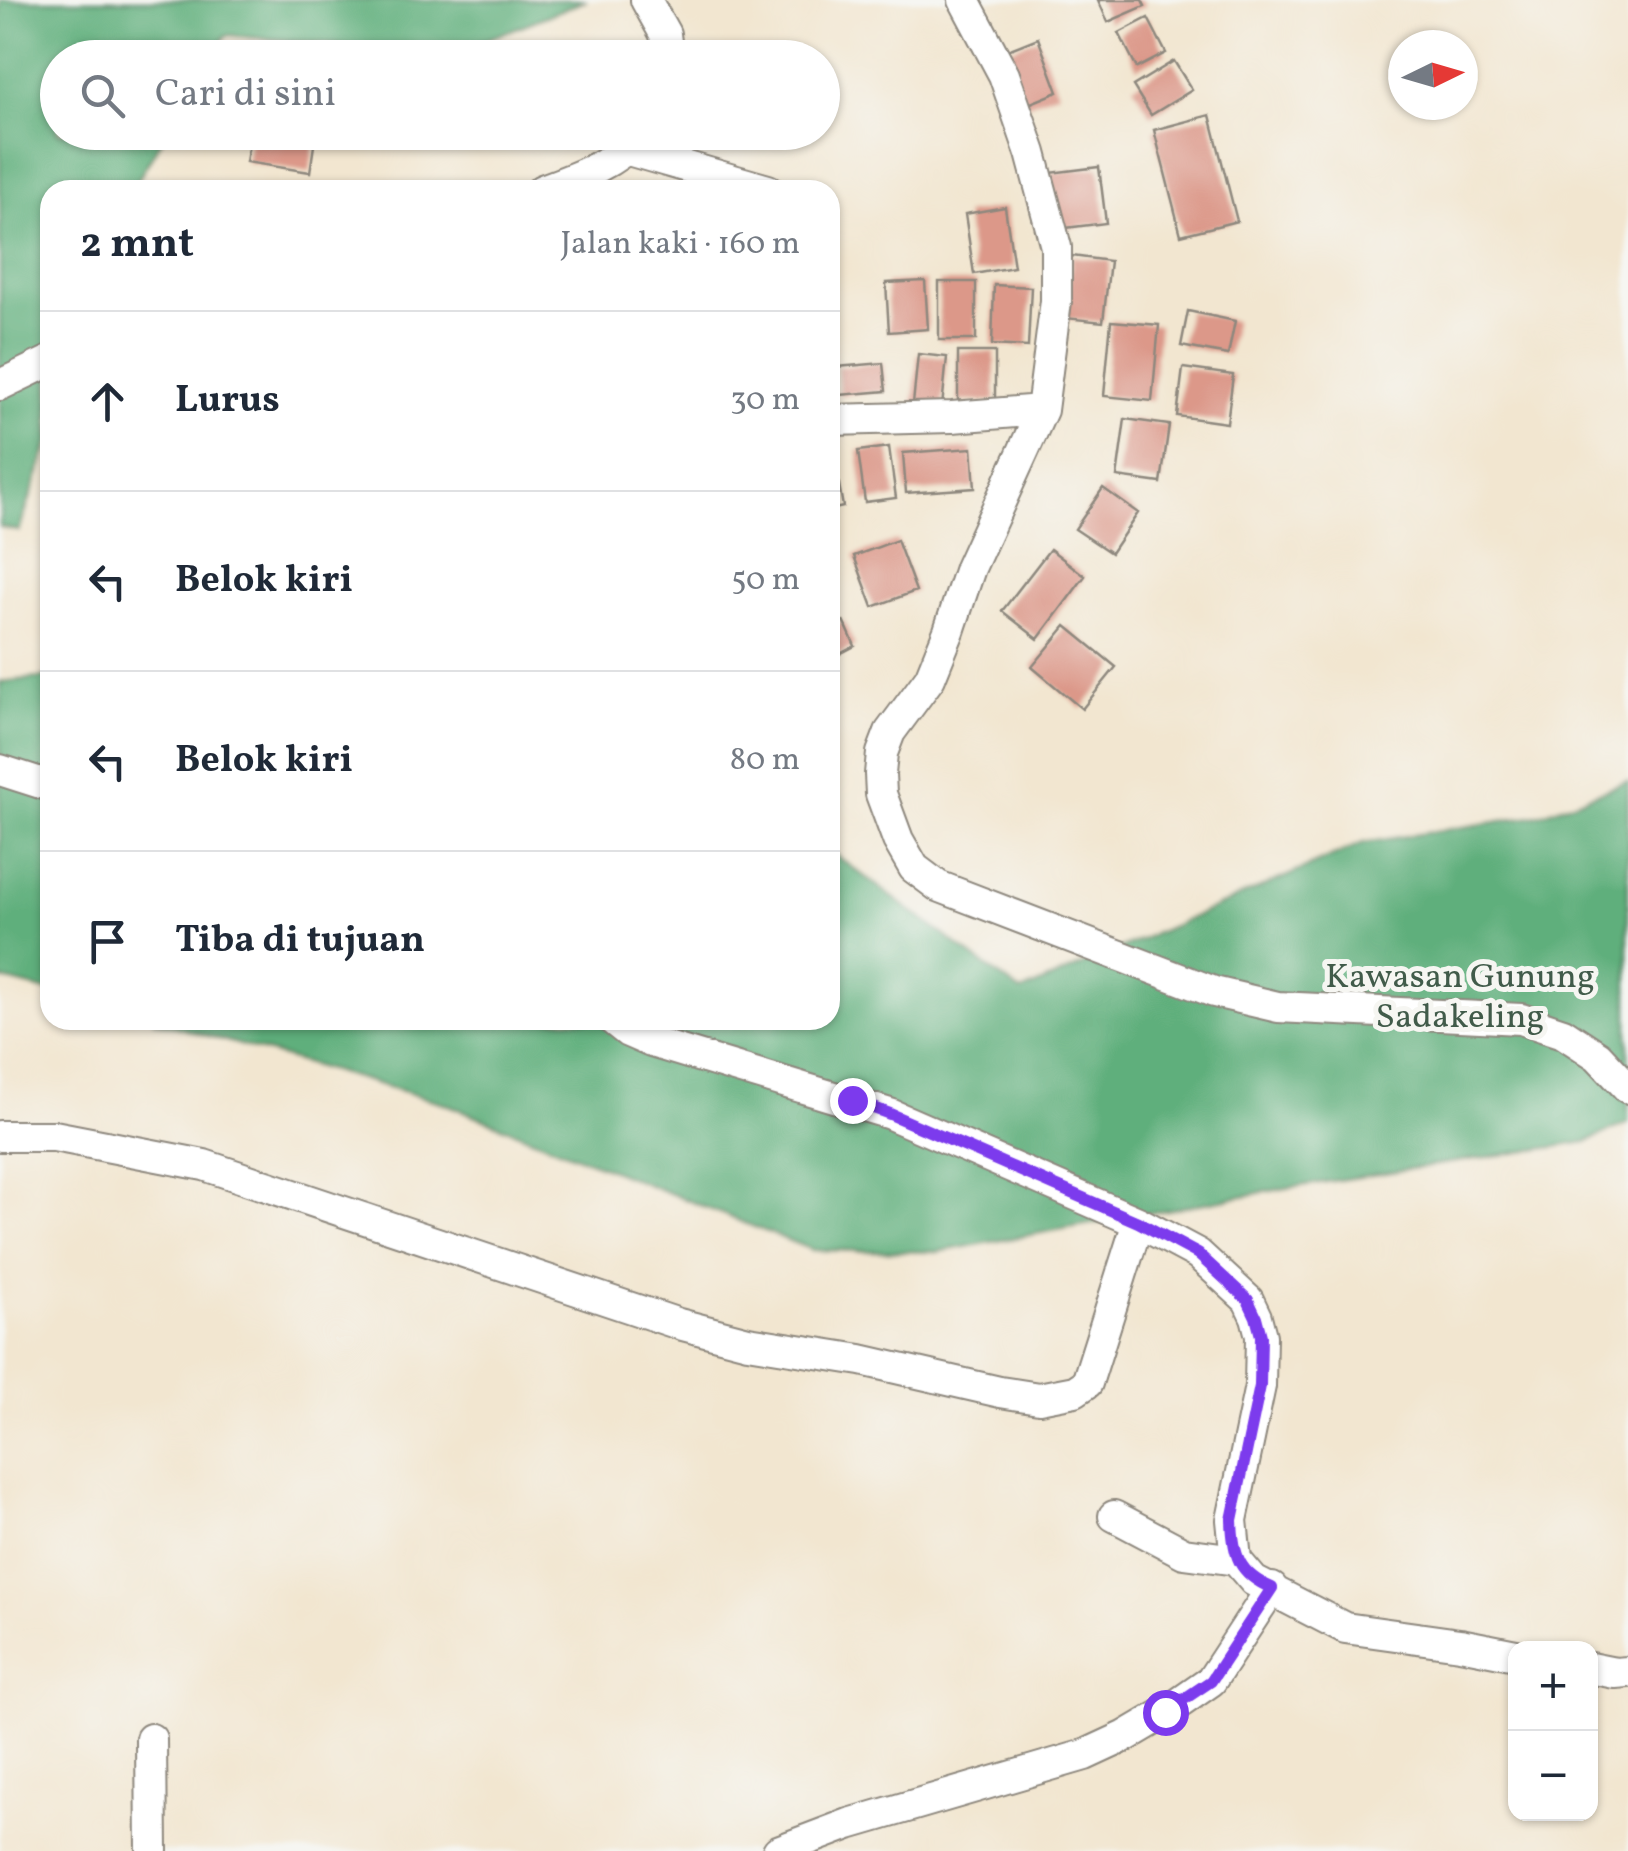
<!DOCTYPE html>
<html lang="id">
<meta charset="utf-8">
<style>
body{margin:0;font-family:Vollkorn,serif;background:#f2f2f3;color:#1f2937}
.controls{position:absolute;right:30px;bottom:30px;display:grid;overflow:hidden;border-radius:20px;box-shadow:0 2px 8px #0004}
.controls button{width:90px;height:90px;display:grid;place-items:center;padding:0;border:0;border-bottom:2px solid #e0e1e3;background:#fff;color:#1f2937;font:50px sans-serif}
.compass{position:absolute;left:1388px;top:30px;width:90px;height:90px;border-radius:50%;background:#fff;box-shadow:0 2px 8px #0004;rotate:85deg}
.stop{position:absolute;width:30px;height:30px;margin:-22px;border:8px solid #7c3aed;border-radius:50%;background:#fff}
.stop.end{background:#7c3aed;border-color:#fff;box-shadow:0 2px 10px #0008}
.list{margin:0;padding:0;list-style:none}
h2{display:flex;justify-content:space-between;align-items:center;height:130px;margin:0;padding:0 40px;font-size:42px}
h2 small{font-size:32px;font-weight:400;color:#747a83}
.list li{display:grid;grid-template-columns:65px 1fr auto;gap:30px;align-items:center;box-sizing:border-box;height:180px;padding:0 40px;border-top:2px solid #e0e1e3}
.list b{display:block;font-size:38px;white-space:nowrap}
.list em{font-size:32px;font-style:normal;color:#747a83}
.icon{flex:none;width:55px;height:55px;fill:none;stroke:currentColor;stroke-width:2;stroke-linecap:round;stroke-linejoin:round}
.map{position:relative;flex:none;width:1628px;height:1851px;overflow:hidden}
.search{position:absolute;background:#fff;box-shadow:0 2px 8px #0004;left:40px;top:40px;width:800px;height:110px;display:flex;align-items:center;gap:25px;box-sizing:border-box;padding:0 35px;border-radius:55px;color:#747a83;font-size:38px}
.panel{position:absolute;background:#fff;box-shadow:0 2px 8px #0004;left:40px;top:180px;width:800px;height:850px;border-radius:30px}
.map>svg:first-child{display:block}
.forest{fill:#5eaf7b;stroke:#446d53;stroke-width:2.5}
.building{fill:#dc9889}
.lines{fill:none;stroke-linecap:round;stroke-linejoin:round}
.street-casing{stroke:#8e887e;stroke-width:34}
.street{stroke:#fff;stroke-width:30}
.route{stroke:#7c3aed;stroke-width:12}
.labels{text-anchor:middle;stroke-width:10;stroke-linejoin:round;paint-order:stroke}
.park-label{font-size:35px;fill:#415b4a;stroke:#f6f6f2}
</style>
<div class="map">
<svg width="1628" height="1851" viewBox="0 0 1628 1851">
<rect width="100%" height="100%" fill="#f6f6f2"/>
<filter id="ink" filterUnits="userSpaceOnUse"><feTurbulence type="fractalNoise" baseFrequency=".01" numOctaves="2"/><feDisplacementMap in="SourceGraphic" scale="20" xChannelSelector="R" yChannelSelector="G"/><feConvolveMatrix kernelMatrix="1 2 1 2 8 2 1 2 1" color-interpolation-filters="sRGB"/></filter>
<filter id="wash" filterUnits="userSpaceOnUse"><feTurbulence type="fractalNoise" baseFrequency=".0048" numOctaves="4" result="noise"/><feDisplacementMap in="SourceGraphic" scale="40" xChannelSelector="R" yChannelSelector="G"/><feGaussianBlur stdDeviation="2.25" result="paint"/><feColorMatrix in="noise" values="0 0 0 0 0 0 0 0 0 0 0 0 0 0 0 0 0 1.4 0 .05"/><feComposite in="paint" operator="in"/></filter>
<g filter="url(#wash)">
<rect width="100%" height="100%" fill="#f2e6d0"/>
<path class="forest" d="M0,0H587L445,56L226,35L212,57L58,58V132L166,133L140,176L135,190H50V440L19,531L0,527Z
M50,677V992L0,979V682Z
M1628,781V1123L1586,1142L1287,1188L937,1252L812,1250L444,1103L153,1020H830V851L1021,992L1363,843L1538,815Z"/>
<g id="blocks">
<path class="building" d="M1098,0H1142L1145,6L1108,22Z
M1148,18L1166,53L1137,68L1119,33Z
M1038,38L1058,92L1026,105L1005,51Z
M1174,61L1192,90L1151,115L1133,86Z
M1210,115L1237,221L1181,235L1154,130Z
M251,132H316L310,172L246,162Z
M1099,167L1106,223L1057,229L1050,173Z
M1005,207L1014,267L974,274L965,214Z
M1072,256L1110,261L1103,322L1065,318Z
M925,281L928,329L889,332L886,283Z
M939,282H976V340H939Z
M994,285L1031,287L1028,347L992,345Z
M1188,311L1235,321L1228,355L1181,346Z
M1111,321L1159,325L1152,401L1104,396Z
M958,352H995V401H958Z
M918,354L947,357L942,407L913,404Z
M883,363L886,391L840,395L837,367Z
M1183,368L1233,375L1227,423L1177,416Z
M1125,419L1169,425L1161,483L1117,477Z
M889,447L896,498L865,502L858,451Z
M972,448L975,488L906,493L903,453Z
M835,461L843,507L830,510V462Z
M1103,488L1138,513L1111,553L1075,529Z
M897,540L916,591L873,607L854,556Z
M1050,549L1085,576L1038,639L1002,611Z
M844,621L855,646L830,659V628Z
M1066,626L1116,667L1082,709L1032,667Z"/>
</g>
</g>
<g filter="url(#ink)">
<use href="#blocks" fill-opacity="0" stroke="#8e887e" stroke-width="2.5"/>
<g class="lines">
<g class="street-casing">
<path id="street" d="M646,0L665,34L668,58
M964,0L1004,75L1031,153L1056,247V301L1042,410L970,568L949,631L930,678L890,732L882,753L880,774L881,794L898,840L914,868L938,886L1214,992L1278,1007L1521,1019L1563,1033L1598,1056L1628,1088
M628,150L768,190
M542,190C578,177 616,163 641,135
M0,385L50,361
M830,420L952,417L1042,410
M0,770L50,786
M613,1020L628,1032L651,1042L890,1114L1138,1222L1198,1254L1248,1300L1256,1317L1261,1336L1260,1386L1232,1520L1236,1560L1254,1581L1345,1628L1460,1644L1516,1655
M0,1136H54L204,1165L679,1324L748,1342L861,1360L1000,1392L1039,1398L1075,1391L1087,1383L1138,1222
M1114,1516L1184,1553L1236,1560
M1590,1668L1615,1673L1628,1672
M151,1739L152,1851
M778,1851L849,1824L1085,1755L1126,1736L1165,1713L1211,1681L1272,1588"/>
</g>
<use href="#street" class="street"/>
</g>
</g>
<g class="lines" filter="url(#ink)">
<path class="route" d="M852,1100L890,1114L1138,1222L1198,1254L1248,1300L1256,1317L1261,1336L1260,1386L1232,1520C1233,1554 1238,1574 1272,1588L1211,1681L1165,1712"/>
</g>
<g class="labels">
<g class="park-label">
<text x="1460" y="987">Kawasan Gunung<tspan x="1460" dy="40">Sadakeling</tspan></text>
</g>
</g>
</svg>
<div class="controls">
<button>+</button>
<button>−</button>
</div>
<svg class="compass" viewBox="-18 -18 36 36"><path d="M0-13l5 13h-10z" fill="#e53935"/><path d="M0 13l5-13h-10z" fill="#747a83"/></svg>
<div class="stop" style="left:1165px;top:1712px"></div>
<div class="stop end" style="left:852px;top:1100px"></div>
<div class="search"><svg class="icon" aria-label="search" viewBox="0 0 24 24"><circle cx="10" cy="10" r="6"/><path d="M15 15l6 6"/></svg>Cari di sini</div>
<section class="panel">
<h2>2 mnt<small>Jalan kaki · 160 m</small></h2>
<ul class="list">
<li><svg class="icon" aria-label="ahead" viewBox="0 0 24 24"><path d="M12 20V5M6 11l6-6 6 6"/></svg><div><b>Lurus</b></div><em>30 m</em></li>
<li><svg class="icon" aria-label="left" viewBox="0 0 24 24"><path d="M17 20v-9H6M10 6l-5 5 5 5"/></svg><div><b>Belok kiri</b></div><em>50 m</em></li>
<li><svg class="icon" aria-label="left" viewBox="0 0 24 24"><path d="M17 20v-9H6M10 6l-5 5 5 5"/></svg><div><b>Belok kiri</b></div><em>80 m</em></li>
<li><svg class="icon" aria-label="arrive" viewBox="0 0 24 24"><path d="M6 21V4h12l-3 4 3 4H6"/></svg><div><b>Tiba di tujuan</b></div></li>
</ul>
</section>
</div>
